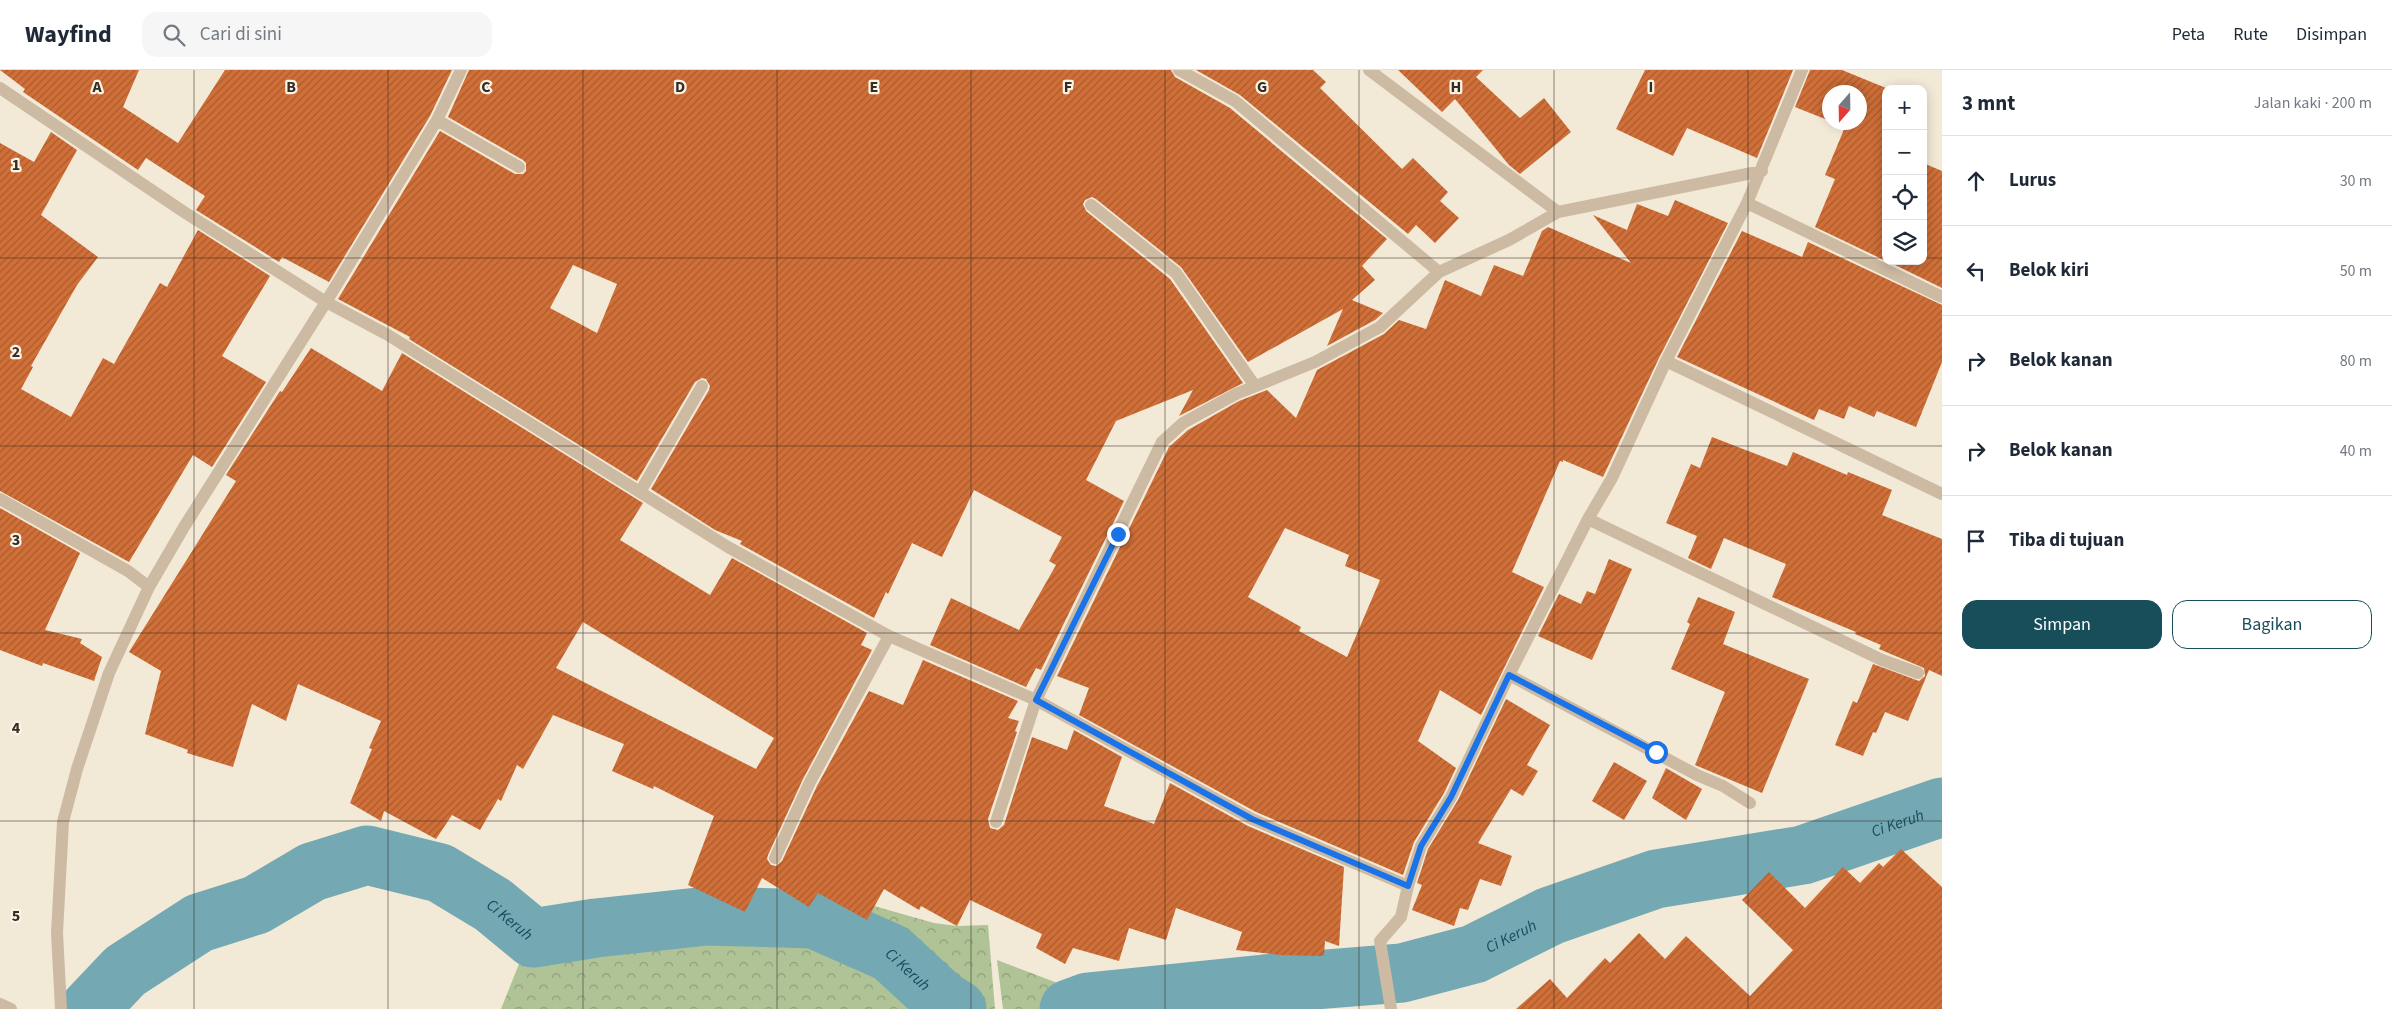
<!DOCTYPE html>
<html lang="id">
<meta charset="utf-8">
<style>
body{margin:0;font-family:"Source Sans 3",sans-serif;background:#f6f6f7;color:#1f2937}
.controls{position:absolute;right:15px;top:15px;display:grid;overflow:hidden;border-radius:10px;box-shadow:0 2px 12px #0003}
.controls button{width:45px;height:45px;display:grid;place-items:center;padding:0;border:0;border-bottom:1px solid #e0e1e3;background:#fff;color:#1f2937;font:25px sans-serif}
.compass{position:absolute;left:1822px;top:15px;width:45px;height:45px;border-radius:50%;background:#fff;box-shadow:0 2px 12px #0003;rotate:200deg}
.stop{position:absolute;width:15px;height:15px;margin:-11px;border:4px solid #1a73e8;border-radius:50%;background:#fff}
.stop.end{background:#1a73e8;border-color:#fff;box-shadow:0 1px 5px #0008}
.list{margin:0;padding:0;list-style:none}
h2{display:flex;justify-content:space-between;align-items:center;height:65px;margin:0;padding:0 20px;font-size:21px}
h2 small{font-size:16px;font-weight:400;color:#747a83}
.list li{display:grid;grid-template-columns:32px 1fr auto;gap:15px;align-items:center;box-sizing:border-box;height:90px;padding:0 20px;border-top:1px solid #e0e1e3}
.list b{display:block;font-size:19px;white-space:nowrap}
.list em{font-size:16px;font-style:normal;color:#747a83}
.actions{display:flex;gap:10px;padding:15px 20px}
.actions a{flex:1;padding:11px 0;border:1px solid #184e5a;border-radius:15px;text-align:center;font-size:18px;color:#184e5a}
.actions .main{background:#184e5a;color:#fff}
.icon{flex:none;width:28px;height:28px;fill:none;stroke:currentColor;stroke-width:2;stroke-linecap:round;stroke-linejoin:round}
.map{position:relative;flex:none;width:1942px;height:939px;overflow:hidden}
header{display:flex;align-items:center;gap:30px;box-sizing:border-box;height:70px;padding:0 25px;background:#fff;border-bottom:1px solid #e0e1e3}
header strong{font-size:24px}
nav{display:flex;gap:28px;margin-inline-start:auto;font-size:18px}
.search{width:350px;height:45px;background:#f6f6f7;display:flex;align-items:center;gap:12px;box-sizing:border-box;padding:0 18px;border-radius:15px;color:#747a83;font-size:19px}
main{display:flex}
aside{flex:1;background:#fff}
.map>svg:first-child{display:block}
.forest{fill:url(#forest-crowns)}
.lines{fill:none;stroke-linecap:round;stroke-linejoin:round}
.river{stroke:#74a8b2;stroke-width:59}
.building{fill:url(#building-hatch);fill-rule:evenodd}
.service{stroke:#ccbaa2;stroke-width:12}
.minor{stroke:#ccbaa2;stroke-width:12}
.route{stroke:#1a73e8;stroke-width:6}
.grid{fill:none;stroke:#362c25;stroke-width:1;stroke-opacity:0.55}
.labels{text-anchor:middle;stroke-width:4.5;stroke-linejoin:round;paint-order:stroke}
.water-label{font-size:16px;font-style:italic;fill:#184e5a;stroke:#fbf3e4}
.grid-label{font-size:16px;text-anchor:middle;font-weight:bold;fill:#362c25;stroke:#fbf3e4;stroke-width:4.5;stroke-linejoin:round;paint-order:stroke}
</style>
<header>
<strong>Wayfind</strong>
<div class="search"><svg class="icon" aria-label="search" viewBox="0 0 24 24"><circle cx="10" cy="10" r="6"/><path d="M15 15l6 6"/></svg>Cari di sini</div>
<nav><a>Peta</a><a>Rute</a><a>Disimpan</a></nav>
</header>
<main>
<div class="map">
<svg width="1942" height="939" viewBox="0 0 1942 939">
<defs>
<pattern id="forest-crowns" width="20" height="18" patternUnits="userSpaceOnUse" patternTransform="scale(1.25)"><rect width="20" height="18" fill="#afc396"/><path d="M2 6a3 3 0 1 1 6 0M12 15a3 3 0 1 1 6 0" fill="none" stroke="#8f9f7a"/></pattern>
<pattern id="building-hatch" width="6" height="6" patternUnits="userSpaceOnUse" patternTransform="scale(1.25)"><rect width="6" height="6" fill="#d06f38"/><path d="M-1 1l2-2M0 6l6-6M5 7l2-2" fill="none" stroke="#aa5b2f"/></pattern>
</defs>
<rect width="100%" height="100%" fill="#f3e9d7"/>
<path class="forest" d="M839,826L934,853L957,856L988,855L995,939H501L540,841L746,848Z
M997,890L1126,939H1003Z"/>
<g class="lines">
<g class="river">
<path id="s1" d="M89,939L125,901L199,853L256,835L312,802L367,785L440,803L493,835L533,868L596,858L707,846L814,849L891,883L942,930L957,939"/>
<path id="s2" d="M1069,939L1088,932L1264,914L1402,903L1474,884L1550,846L1656,809L1803,785L1942,737"/>
</g>
</g>
<path class="building" d="M0,0H139L123,37L178,73L225,0H452L430,46L329,212L282,187L279,192L196,140L205,126L146,88L138,100L23,22L25,19Z
M469,0H1171L1175,7L1230,38L1387,169L1362,196L1375,210L1352,230L1383,243L1375,250L1327,276L1343,239L1248,292L1181,197L1096,129L1092,127L1085,130L1083,134L1086,141L1170,209L1243,313L1179,346L1193,320L1116,351L1086,410L1124,431L1041,600L1036,598L1026,617L930,575L951,528L1019,560L1056,495L1049,491L1062,467L974,420L942,487L912,473L888,524L886,522L874,548L740,474L742,471L715,460L651,419L709,320L710,316L706,309L702,308L695,312L637,411L409,269L410,267L338,229L440,61L515,104H523L526,101V93L523,90L448,47ZM573,195L617,214L597,263L550,238Z
M1196,0H1313L1326,12L1320,18L1402,99L1413,88L1448,122L1440,131L1459,148L1435,173L1416,155L1408,164L1240,25Z
M1398,0H1483L1476,7L1520,48L1544,28L1571,62L1520,104L1509,95L1455,29L1442,42Z
M1645,0H1793L1757,88L1687,58L1673,86L1616,59Z
M1810,0H1842L1886,18V191L1815,157L1835,109L1825,105L1845,57L1834,52H1860V22H1830V51L1795,37Z
M51,62L77,80L41,145L98,187L77,215L31,296L33,297L21,319L71,347L103,288L114,294L160,213L167,217L198,160L270,206L222,286L266,312L212,397L193,385L129,492L0,421V73L34,92Z
M1923,93L1942,101V218L1887,191H1923Z
M1675,130L1728,153L1659,288L1603,407L1563,390V392L1560,391L1512,502L1544,517L1481,645L1440,620L1418,671L1456,698L1444,723L1414,772L1403,805L1256,742L1079,645L1089,618L1057,606L1169,377L1188,360L1239,331L1267,320L1296,348L1317,300L1384,264L1399,250L1426,259L1445,210L1481,226L1494,195L1523,206L1542,161L1548,157L1631,193L1593,145L1627,160L1637,134L1668,146ZM1285,458L1349,485L1345,496L1380,510L1347,587L1299,561L1301,557L1248,527Z
M1742,161L1802,187L1808,172L1942,235V292L1916,357L1877,341L1874,347L1849,336L1844,349L1819,339L1814,350L1677,287Z
M311,278L382,321L402,283L643,433L620,470L710,525L732,488L867,563L861,575L872,580L803,709L768,785L767,789L771,795L776,796L782,791L817,716L869,621L903,635L923,590L1018,631L1008,648L1019,651L1015,661L1017,662L988,749L990,758L998,760L1004,755L1032,667L1067,680L1074,660L1122,687L1104,736L1154,754L1170,713L1248,756L1344,797L1339,876L1325,871L1324,886L1280,885L1236,880L1242,862L1176,838L1166,870L1129,858L1119,891L1073,878L1065,894L1036,878L1042,864L970,830L957,856L921,836L919,840L884,819L867,850L818,823L809,837L762,808L745,842L688,815L714,746L654,716L653,719L612,701L624,674L553,645L523,699L517,695L501,731L498,729L480,760L452,745L436,769L384,741L381,751L350,733L372,679L369,678L381,651L298,614L286,651L252,634L233,697L187,683L188,680L145,664L161,601L129,582L236,411L226,405L280,321L282,322ZM583,552L774,668L756,699L556,598Z
M1712,367L1787,396L1793,382L1847,405L1848,402L1892,420L1882,445L1942,469V606L1929,600L1908,651L1885,642L1876,663L1873,662L1863,686L1835,675L1853,631L1857,633L1873,594L1919,611L1925,606L1924,598L1879,579L1881,575L1855,564L1856,562L1772,527L1786,494L1724,468L1711,499L1688,488L1697,466L1666,453L1691,394L1700,398Z
M0,438L80,483L45,560L82,569L80,573L102,587L94,611L43,593L42,596L0,580Z
M1609,489L1632,499L1592,590L1538,566L1559,524L1581,534L1587,521L1595,524Z
M1698,527L1735,542L1723,574L1809,609L1762,723L1695,695L1725,622L1671,599L1690,554L1687,552Z
M1506,629L1550,655L1527,695L1538,701L1523,726L1511,719L1478,773L1512,786L1501,816L1480,809L1468,840L1460,838L1454,856L1412,840L1422,815L1417,813L1428,779L1458,730Z
M1614,692L1647,711L1624,750L1592,731Z
M1666,698L1702,719L1686,750L1652,728Z
M1901,779L1942,817V939H1516L1550,909L1567,928L1605,888L1610,893L1639,863L1665,889L1686,866L1750,926L1793,880L1742,830L1769,802L1805,838L1843,797L1860,813L1879,793L1883,797Z"/>
<g class="lines">
<path class="service" d="M640,422L702,316"/>
<path class="minor" d="M1179,0L1235,31L1439,202
M1369,0L1558,142
M0,18L184,142L326,232L388,265L728,477L889,566L1036,630L1252,749L1408,816
M437,50L519,97
M1747,133L1942,227
M1091,135L1176,203L1255,316
M1666,291L1942,424
M0,429L128,501L149,517
M1588,449L1882,590L1918,603
M1509,605L1697,705L1723,716L1750,733
M996,752L1036,630L1162,372L1183,353L1236,324L1315,292L1380,257L1439,202L1509,170L1558,142L1762,101
M775,788L810,712L889,566
M0,934L11,939
M61,939L57,863L63,752L77,699L109,603L149,517L184,457L326,232L437,50L461,0
M1391,939L1380,871L1401,847L1408,816L1421,776L1451,727L1509,605L1588,449L1612,408L1666,291L1747,133L1802,0"/>
</g>
<g class="lines">
<path class="route" d="M1118,464L1036,630L1252,749L1408,816L1421,776L1451,727L1509,605L1656,682"/>
</g>
<path class="grid" d="M194,0V939M388,0V939M583,0V939M777,0V939M971,0V939M1165,0V939M1359,0V939M1554,0V939M1748,0V939M0,188H1886M1923,188H1942M0,376H1942M0,563H1942M0,751H1942"/>
<g class="labels">
<g class="water-label">
<text dy="6" stroke="none"><textPath href="#s2" startOffset="856">Ci Keruh</textPath></text>
<text dy="6" stroke="none"><textPath href="#s1" startOffset="482">Ci Keruh</textPath></text>
<text dy="6" stroke="none"><textPath href="#s2" startOffset="451">Ci Keruh</textPath></text>
<text dy="6" stroke="none"><textPath href="#s1" startOffset="902">Ci Keruh</textPath></text>
</g>
</g>
<g class="grid-label">
<text x="97" y="22">A</text>
<text x="291" y="22">B</text>
<text x="486" y="22">C</text>
<text x="680" y="22">D</text>
<text x="874" y="22">E</text>
<text x="1068" y="22">F</text>
<text x="1262" y="22">G</text>
<text x="1456" y="22">H</text>
<text x="1651" y="22">I</text>
<text x="16" y="100">1</text>
<text x="16" y="287">2</text>
<text x="16" y="475">3</text>
<text x="16" y="663">4</text>
<text x="16" y="851">5</text>
</g>
</svg>
<div class="controls">
<button>+</button>
<button>−</button>
<button><svg class="icon" aria-label="locate" viewBox="0 0 24 24"><circle cx="12" cy="12" r="6"/><path d="M12 2v4M12 18v4M2 12h4M18 12h4"/></svg></button>
<button><svg class="icon" aria-label="layers" viewBox="0 0 24 24"><path d="M12 4l9 5-9 5-9-5zM3 14l9 5 9-5"/></svg></button>
</div>
<svg class="compass" viewBox="-18 -18 36 36"><path d="M0-13l5 13h-10z" fill="#e53935"/><path d="M0 13l5-13h-10z" fill="#747a83"/></svg>
<div class="stop" style="left:1656px;top:682px"></div>
<div class="stop end" style="left:1118px;top:464px"></div>
</div>
<aside>
<h2>3 mnt<small>Jalan kaki · 200 m</small></h2>
<ul class="list">
<li><svg class="icon" aria-label="ahead" viewBox="0 0 24 24"><path d="M12 20V5M6 11l6-6 6 6"/></svg><div><b>Lurus</b></div><em>30 m</em></li>
<li><svg class="icon" aria-label="left" viewBox="0 0 24 24"><path d="M17 20v-9H6M10 6l-5 5 5 5"/></svg><div><b>Belok kiri</b></div><em>50 m</em></li>
<li><svg class="icon" aria-label="right" viewBox="0 0 24 24"><path d="M7 20v-9h11M14 6l5 5-5 5"/></svg><div><b>Belok kanan</b></div><em>80 m</em></li>
<li><svg class="icon" aria-label="right" viewBox="0 0 24 24"><path d="M7 20v-9h11M14 6l5 5-5 5"/></svg><div><b>Belok kanan</b></div><em>40 m</em></li>
<li><svg class="icon" aria-label="arrive" viewBox="0 0 24 24"><path d="M6 21V4h12l-3 4 3 4H6"/></svg><div><b>Tiba di tujuan</b></div></li>
</ul>
<div class="actions"><a class="main">Simpan</a><a>Bagikan</a></div>
</aside>
</main>
